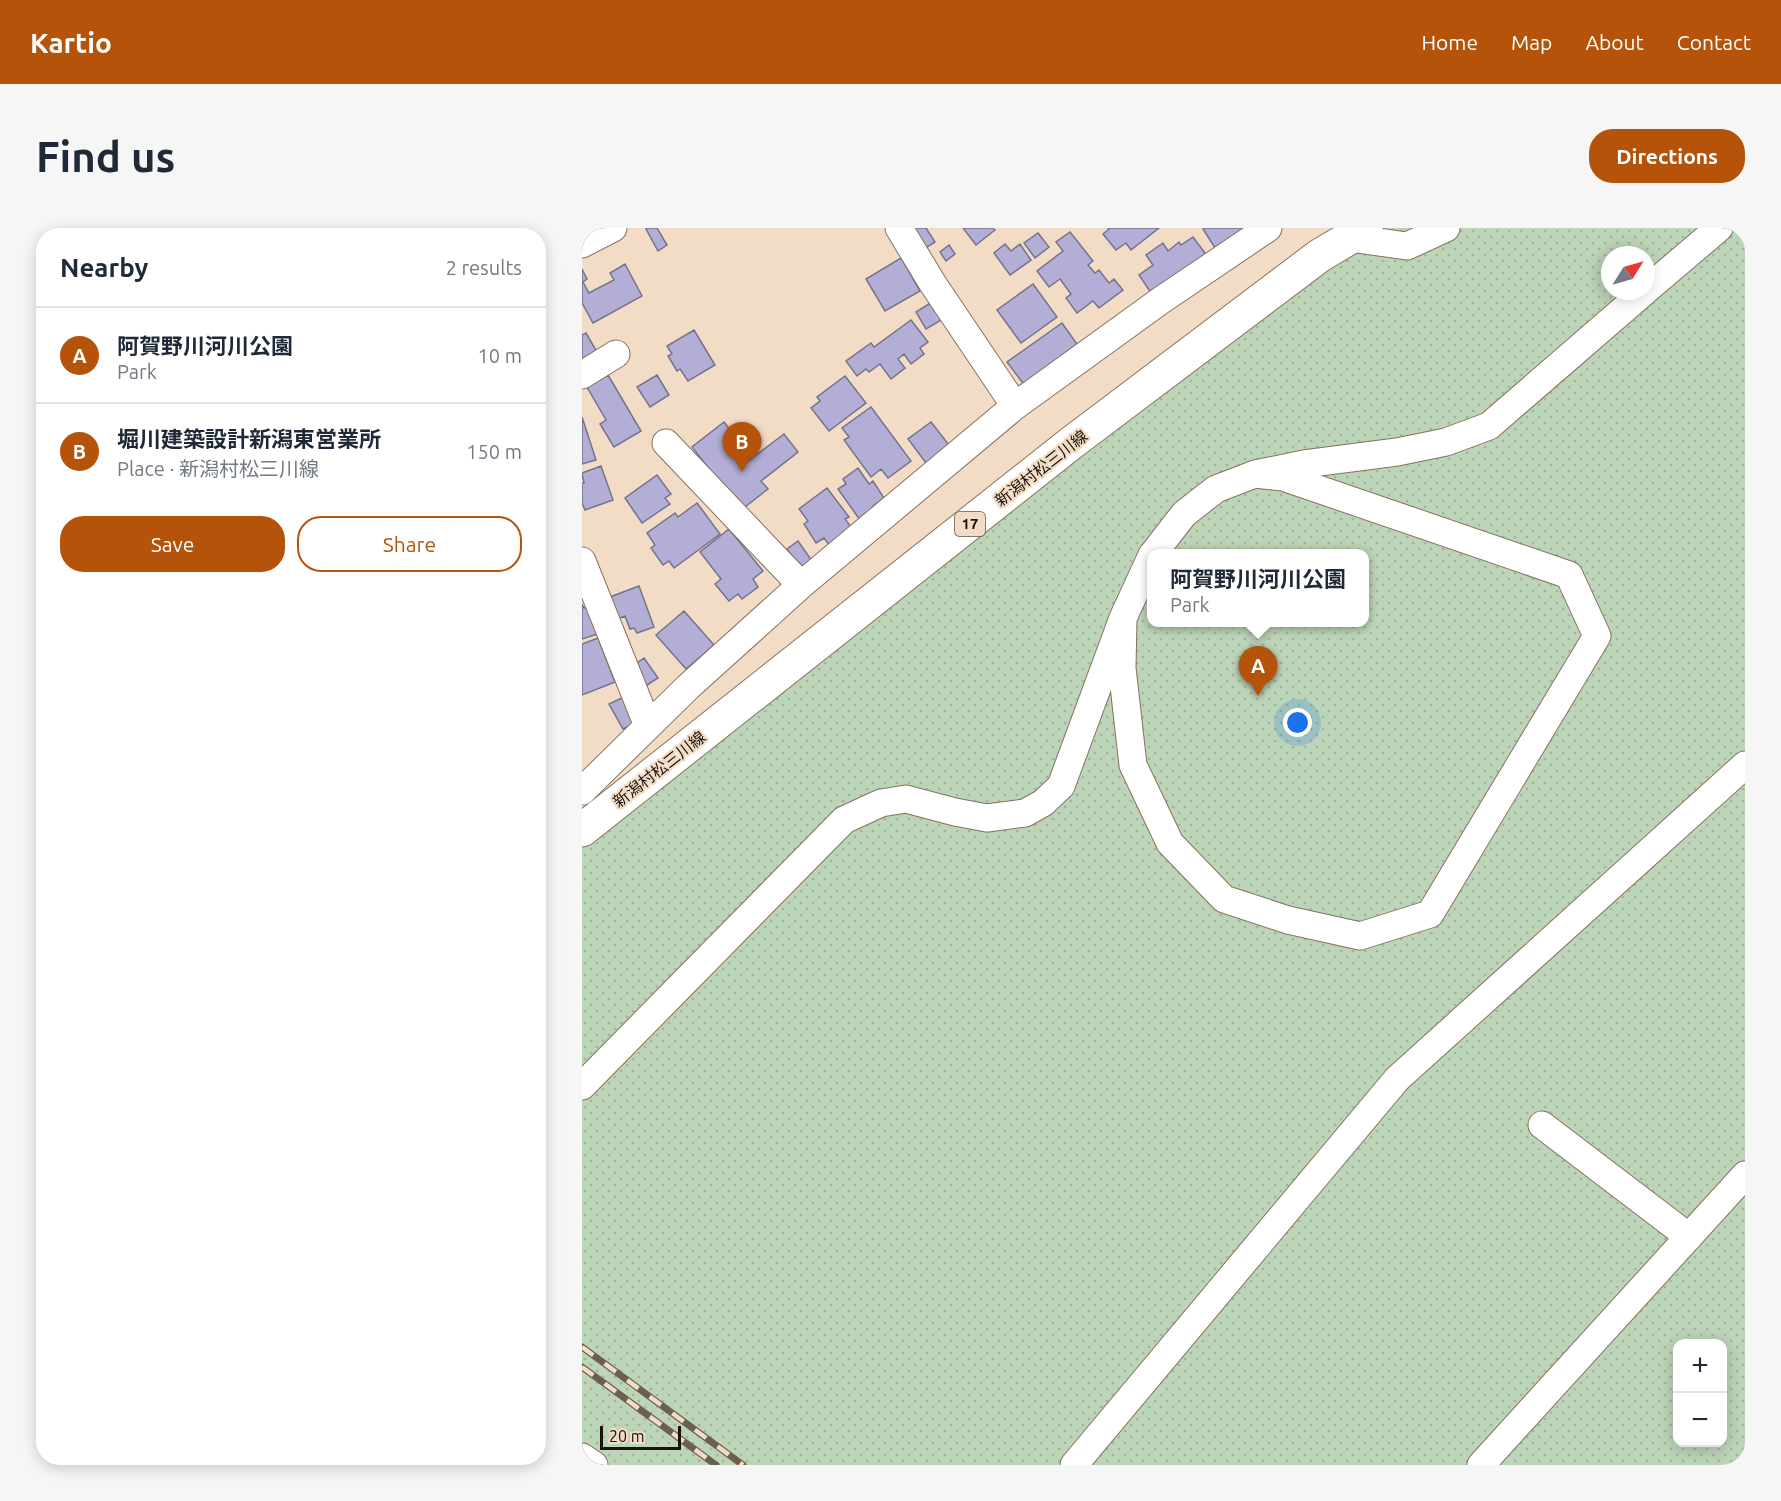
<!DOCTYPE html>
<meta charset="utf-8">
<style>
body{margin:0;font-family:Ubuntu,"Noto Sans JP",sans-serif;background:#f6f6f7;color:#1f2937}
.controls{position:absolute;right:18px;bottom:18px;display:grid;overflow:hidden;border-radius:12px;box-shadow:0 3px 15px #0003}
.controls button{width:54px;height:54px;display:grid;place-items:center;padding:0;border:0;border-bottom:2px solid #e0e1e3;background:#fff;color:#1f2937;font:30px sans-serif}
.compass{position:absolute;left:1019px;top:18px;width:54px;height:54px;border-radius:50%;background:#fff;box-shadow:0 3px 15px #0003;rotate:53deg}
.scale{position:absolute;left:18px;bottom:15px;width:81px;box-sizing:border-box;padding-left:6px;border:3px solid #1b130b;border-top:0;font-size:16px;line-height:21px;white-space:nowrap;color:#1b130b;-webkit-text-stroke:4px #f2dcc6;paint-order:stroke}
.you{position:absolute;left:716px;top:495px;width:21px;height:21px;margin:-15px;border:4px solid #fff;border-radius:50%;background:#1a73e8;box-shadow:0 0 0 9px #1a73e833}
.badge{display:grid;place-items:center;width:39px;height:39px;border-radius:50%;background:#b45309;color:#fff;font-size:20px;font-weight:700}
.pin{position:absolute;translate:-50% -50px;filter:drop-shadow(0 2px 3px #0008)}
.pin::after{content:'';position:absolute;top:32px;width:21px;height:18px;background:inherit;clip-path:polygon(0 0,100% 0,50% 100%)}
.popup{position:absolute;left:565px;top:321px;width:222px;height:78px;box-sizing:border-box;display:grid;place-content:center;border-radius:12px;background:#fff;filter:drop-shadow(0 2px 4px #0005);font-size:20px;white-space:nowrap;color:#747a83}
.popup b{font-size:22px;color:#1f2937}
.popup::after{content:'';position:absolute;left:50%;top:100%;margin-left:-12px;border:12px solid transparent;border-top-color:#fff}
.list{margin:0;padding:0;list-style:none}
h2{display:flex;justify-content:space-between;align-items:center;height:78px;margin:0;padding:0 24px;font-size:26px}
h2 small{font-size:20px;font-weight:400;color:#747a83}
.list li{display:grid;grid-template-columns:39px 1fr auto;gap:18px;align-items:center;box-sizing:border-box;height:96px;padding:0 24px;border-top:2px solid #e0e1e3}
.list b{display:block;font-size:22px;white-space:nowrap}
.list p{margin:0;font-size:20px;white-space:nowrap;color:#747a83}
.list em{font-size:20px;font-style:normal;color:#747a83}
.actions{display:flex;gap:12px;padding:18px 24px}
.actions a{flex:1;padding:14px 0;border:2px solid #b45309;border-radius:24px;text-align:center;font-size:21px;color:#b45309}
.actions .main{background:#b45309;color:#fff}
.map{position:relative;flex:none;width:1163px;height:1237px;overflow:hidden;border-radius:24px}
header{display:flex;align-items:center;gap:36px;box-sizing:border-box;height:84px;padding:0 30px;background:#b45309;color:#fff}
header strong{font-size:28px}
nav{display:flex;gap:33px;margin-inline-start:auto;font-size:21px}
.intro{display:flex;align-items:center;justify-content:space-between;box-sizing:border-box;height:144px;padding:0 36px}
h1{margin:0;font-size:42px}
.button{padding:15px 27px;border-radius:24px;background:#b45309;color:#fff;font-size:21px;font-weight:700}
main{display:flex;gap:36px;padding:0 36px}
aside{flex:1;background:#fff;border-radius:24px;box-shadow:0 3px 15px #0003}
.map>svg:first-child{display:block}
.park{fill:url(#park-dots);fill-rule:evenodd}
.building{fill:#b2aed5;stroke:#75738c;stroke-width:1.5}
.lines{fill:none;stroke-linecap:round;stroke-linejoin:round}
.minor-casing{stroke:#86725e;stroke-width:29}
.major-casing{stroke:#86725e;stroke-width:35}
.minor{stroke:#fff;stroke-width:27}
.major{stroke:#fff;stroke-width:33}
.rail-casing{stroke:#6c5f52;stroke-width:7}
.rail{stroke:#f2dcc6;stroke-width:4.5;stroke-dasharray:14;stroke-linecap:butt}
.labels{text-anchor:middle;stroke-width:4.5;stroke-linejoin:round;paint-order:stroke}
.shield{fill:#f2dcc6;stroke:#5c4f43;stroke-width:1.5}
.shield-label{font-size:15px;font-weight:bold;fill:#1b130b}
.street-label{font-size:16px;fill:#1b130b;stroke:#f2dcc6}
</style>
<header>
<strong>Kartio</strong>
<nav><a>Home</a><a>Map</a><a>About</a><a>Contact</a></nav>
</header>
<div class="intro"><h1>Find us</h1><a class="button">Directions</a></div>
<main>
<aside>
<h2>Nearby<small>2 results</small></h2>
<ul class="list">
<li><span class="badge">A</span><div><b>阿賀野川河川公園</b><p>Park</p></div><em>10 m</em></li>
<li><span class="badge">B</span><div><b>堀川建築設計新潟東営業所</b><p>Place · 新潟村松三川線</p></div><em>150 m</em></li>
</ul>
<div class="actions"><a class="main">Save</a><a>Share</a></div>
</aside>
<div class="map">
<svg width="1163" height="1237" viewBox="0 0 1163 1237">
<defs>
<pattern id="park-dots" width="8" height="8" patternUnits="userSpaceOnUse" patternTransform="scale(1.5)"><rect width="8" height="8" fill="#bcd4b8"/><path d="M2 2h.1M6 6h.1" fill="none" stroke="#a1b59d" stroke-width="1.8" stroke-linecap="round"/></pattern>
</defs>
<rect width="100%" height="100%" fill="#f2dcc6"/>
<path class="park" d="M809,0H1163V1237H0V619L380,317L754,34ZM1028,27H1064V63H1028ZM570,326H783V394H570ZM1096,1116H1140V1214H1096Z"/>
<path class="building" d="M66,0H75L85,17L76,23L64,1Z
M328,0H344L353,14L342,21Z
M381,0H411L413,2L394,17Z
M526,0H577L549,22L544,15L534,22L521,6L527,1Z
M622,0H669L635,23L621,1Z
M488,4L511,33L506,37L513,45L517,42L527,55L532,51L541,62L517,80L511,73L495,85L484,70L489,66L478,51L467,59L455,43L481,23L474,14Z
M456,5L467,19L453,30L442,15Z
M611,9L626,29L571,68L557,47L571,37L564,27L581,15L586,23L597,14L599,17Z
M423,16L429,23L438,16L449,32L428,47L412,25Z
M367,17L373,26L364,33L358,24Z
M319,30L338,63L303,83L284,51Z
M43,36L60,68L11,95L0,75V41L5,51L1,54L7,65L32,52L28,45Z
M451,56L475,89L439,115L415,82Z
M350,74L361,91L344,101L334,84Z
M329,92L346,114L338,120L342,126L329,136L322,126L316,131L323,140L309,151L298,136L287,144L284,141L275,148L264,133L289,115L292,119Z
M480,95L495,116L480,127L482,130L443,158L425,134Z
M112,102L133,137L106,153L98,141L95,143L86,128L90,126L85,118Z
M4,105L15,124L0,133V107Z
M26,147L59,203L32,219L18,196L24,192L5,159Z
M75,147L87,167L68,179L55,159Z
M263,148L284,175L247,203L229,180L238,173L235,169Z
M289,179L329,233L306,250L299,241L289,249L262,212L267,209L260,200Z
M0,189L14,232L0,236Z
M142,194L162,220L157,223L165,234L202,206L216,224L179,253L186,261L159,282L110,219Z
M349,194L367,217L344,235L326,211Z
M19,238L31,272L3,282L0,275V255H2L0,245Z
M276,240L287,256L291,253L302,270L291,278L293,282L278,292L256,261L264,256L261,251Z
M75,247L89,266L83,270L88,276L60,295L43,270Z
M245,260L267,289L263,291L270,300L247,317L242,310L234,315L222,296L226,293L217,281Z
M115,275L138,306L92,340L87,333L81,337L69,320L73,317L65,305L93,285L96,289Z
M147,301L181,343L171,351L176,359L160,371L156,366L147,373L133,356L139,351L118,324Z
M216,313L230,333L219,341L205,321Z
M57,358L72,399L55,405L52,400L48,401L43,388L36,391L28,369Z
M0,376L2,380L10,377L16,406L0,411Z
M102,383L132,417L104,441L74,407Z
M16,410L33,454L0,467V416Z
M62,430L76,450L62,459L48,440Z
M46,467L59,492L41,501L27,476Z"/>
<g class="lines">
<g class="minor-casing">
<path id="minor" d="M317,0L351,56L433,178
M768,10L825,18L864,0
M0,16L31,0
M1064,62L1137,0
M0,147L34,126
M84,215L219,357
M571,326L602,286L634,261L673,246L722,236L815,224L864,214L907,198L1063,63
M0,333L66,498
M541,390L540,440L551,537L588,615L642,671L706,692L778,708L848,686L1015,408L987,347L701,249L673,246
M0,563L106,459L219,357L433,178L578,73L686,0
M0,858L262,592L299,575L324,571L373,584L405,590L443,585L461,575L479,558L541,390L570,327
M960,897L1107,1009
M0,1229L12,1237
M492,1237L815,851L1163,537
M899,1237L1163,947"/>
</g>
<g class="major-casing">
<path id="major" d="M0,602L488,216L737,28L784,0"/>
</g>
<use href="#minor" class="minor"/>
<use href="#major" class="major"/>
<g class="rail-casing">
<path id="rail" d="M0,1119L161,1237
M0,1139L134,1237"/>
</g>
<use href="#rail" class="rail"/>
</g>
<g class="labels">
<rect class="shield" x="373" y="284" width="30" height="24" rx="4.5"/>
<g class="shield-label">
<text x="388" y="301">17</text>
</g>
<g class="street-label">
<text transform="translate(459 240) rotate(-38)" y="6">新潟村松三川線</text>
<text transform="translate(77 541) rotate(-38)" y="6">新潟村松三川線</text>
</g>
</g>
</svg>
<div class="controls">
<button>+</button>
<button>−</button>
</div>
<svg class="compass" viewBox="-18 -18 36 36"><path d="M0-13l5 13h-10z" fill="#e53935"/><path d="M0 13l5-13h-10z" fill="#747a83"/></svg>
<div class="scale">20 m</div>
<div class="you"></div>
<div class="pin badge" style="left:676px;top:468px">A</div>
<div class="popup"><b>阿賀野川河川公園</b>Park</div>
<div class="pin badge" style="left:160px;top:244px">B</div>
</div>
</main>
